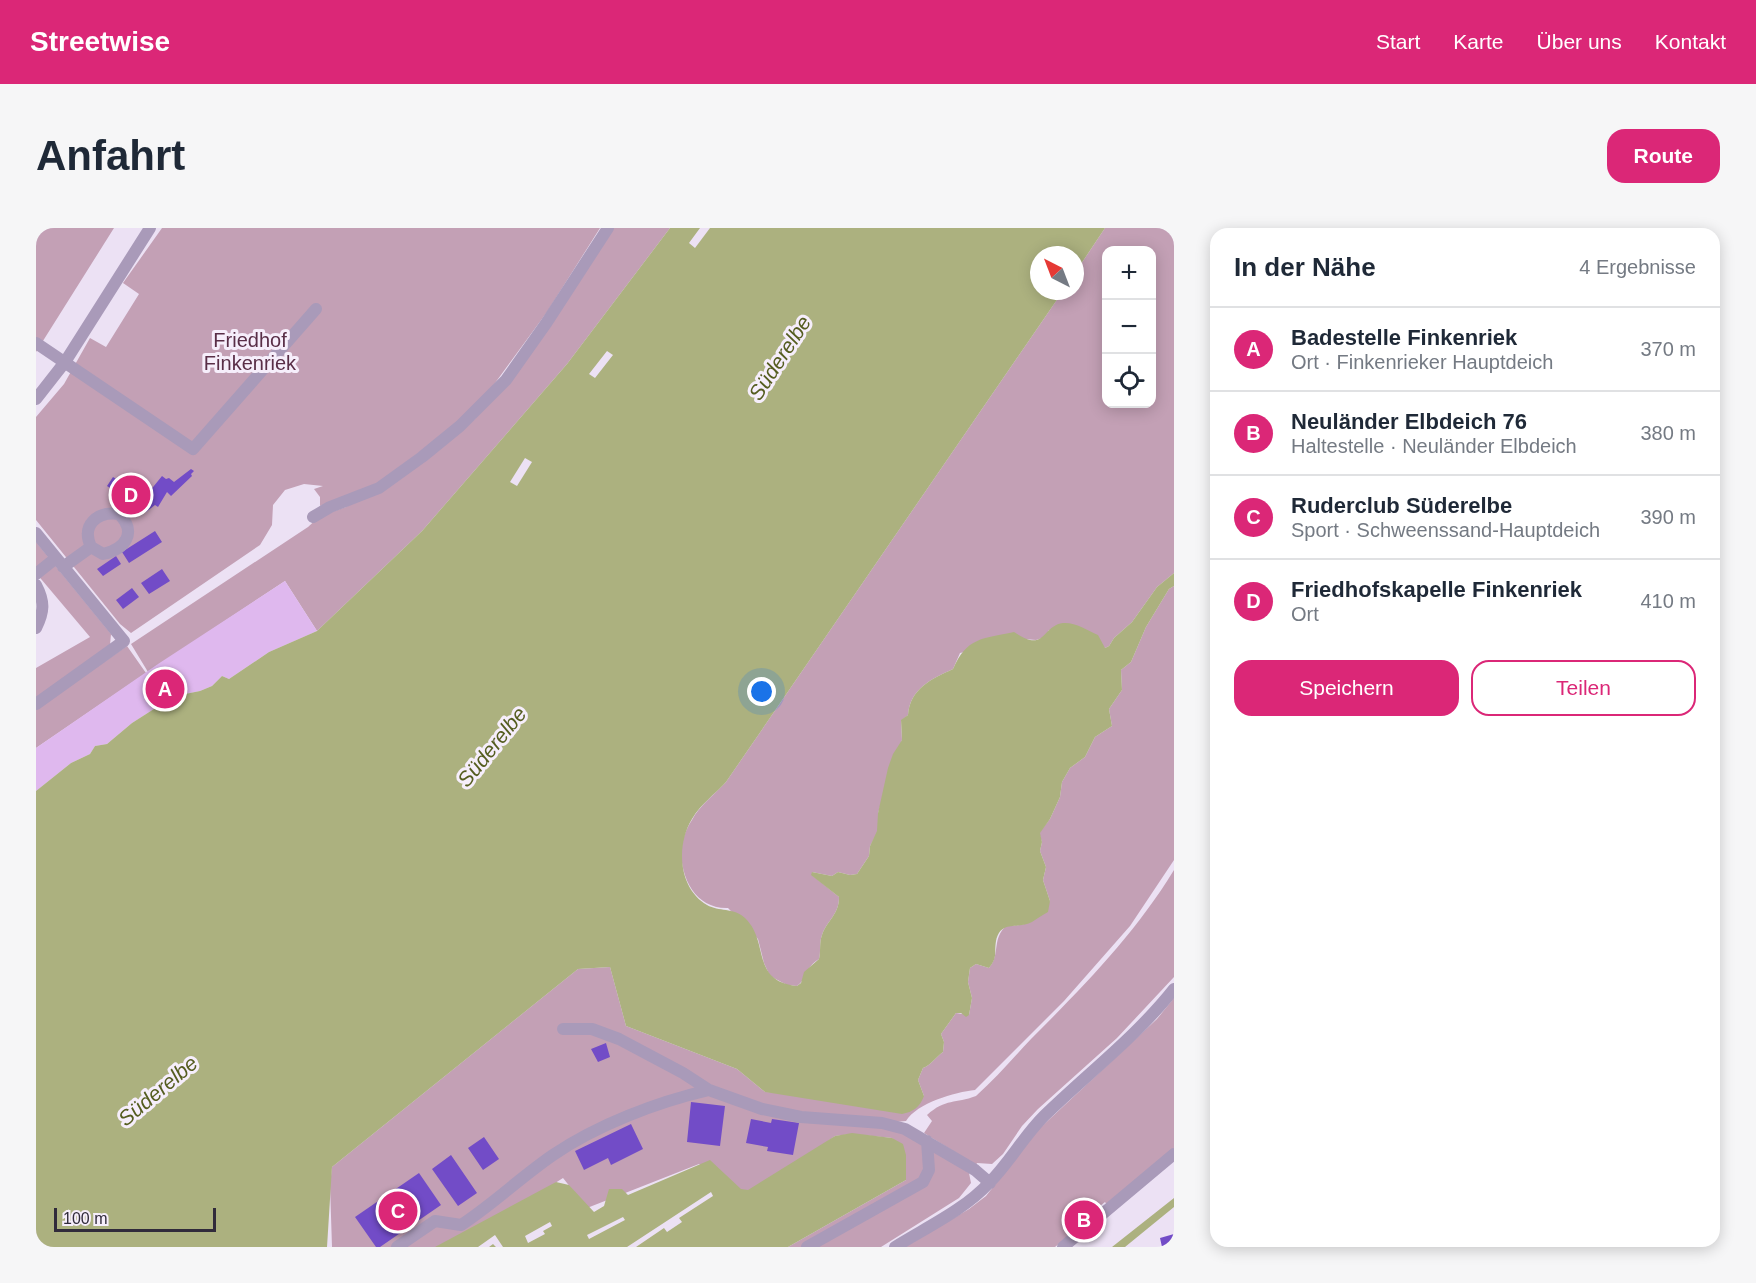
<!DOCTYPE html>
<html lang="de">
<meta charset="utf-8">
<style>
body{margin:0;font-family:Arial,sans-serif;background:#f6f6f7;color:#1f2937}
.controls{position:absolute;right:18px;top:18px;display:grid;overflow:hidden;border-radius:12px;box-shadow:0 3px 15px #0003}
.controls button{width:54px;height:54px;display:grid;place-items:center;padding:0;border:0;border-bottom:2px solid #e0e1e3;background:#fff;color:#1f2937;font:30px sans-serif}
.compass{position:absolute;left:994px;top:18px;width:54px;height:54px;border-radius:50%;background:#fff;box-shadow:0 3px 15px #0003;rotate:318deg}
.scale{position:absolute;left:18px;bottom:15px;width:162px;box-sizing:border-box;padding-left:6px;border:3px solid #312b3b;border-top:0;font-size:16px;line-height:21px;white-space:nowrap;color:#312b3b;-webkit-text-stroke:4px #f6eefb;paint-order:stroke}
.you{position:absolute;left:726px;top:464px;width:21px;height:21px;margin:-15px;border:4px solid #fff;border-radius:50%;background:#1a73e8;box-shadow:0 0 0 9px #1a73e833}
.badge{display:grid;place-items:center;width:39px;height:39px;border-radius:50%;background:#db2777;color:#fff;font-size:20px;font-weight:700}
.pin{position:absolute;translate:-50% -50%;border:3px solid #fff;box-shadow:0 2px 6px #0006}
.list{margin:0;padding:0;list-style:none}
h2{display:flex;justify-content:space-between;align-items:center;height:78px;margin:0;padding:0 24px;font-size:26px}
h2 small{font-size:20px;font-weight:400;color:#747a83}
.list li{display:grid;grid-template-columns:39px 1fr auto;gap:18px;align-items:center;box-sizing:border-box;height:84px;padding:0 24px;border-top:2px solid #e0e1e3}
.list b{display:block;font-size:22px;white-space:nowrap}
.list p{margin:0;font-size:20px;white-space:nowrap;color:#747a83}
.list em{font-size:20px;font-style:normal;color:#747a83}
.actions{display:flex;gap:12px;padding:18px 24px}
.actions a{flex:1;padding:14px 0;border:2px solid #db2777;border-radius:18px;text-align:center;font-size:21px;color:#db2777}
.actions .main{background:#db2777;color:#fff}
.icon{flex:none;width:33px;height:33px;fill:none;stroke:currentColor;stroke-width:2;stroke-linecap:round;stroke-linejoin:round}
.map{position:relative;flex:none;width:1138px;height:1019px;overflow:hidden;border-radius:18px}
header{display:flex;align-items:center;gap:36px;box-sizing:border-box;height:84px;padding:0 30px;background:#db2777;color:#fff}
header strong{font-size:28px}
nav{display:flex;gap:33px;margin-inline-start:auto;font-size:21px}
.intro{display:flex;align-items:center;justify-content:space-between;box-sizing:border-box;height:144px;padding:0 36px}
h1{margin:0;font-size:42px}
.button{padding:15px 27px;border-radius:18px;background:#db2777;color:#fff;font-size:21px;font-weight:700}
main{display:flex;gap:36px;padding:0 36px}
aside{flex:1;background:#fff;border-radius:18px;box-shadow:0 3px 15px #0003}
.map>svg:first-child{display:block}
.green{fill:#c3a0b5;fill-rule:evenodd}
.sand{fill:#dfb8ee}
.water{fill:#acb17f}
.pier{fill:#ece1f4}
.building{fill:#724cc7}
.lines{fill:none;stroke-linecap:round;stroke-linejoin:round}
.minor{stroke:#a99ab9;stroke-width:12}
.labels{text-anchor:middle;stroke-width:6;stroke-linejoin:round;paint-order:stroke}
.park-label{font-size:20px;fill:#592e47;stroke:#f6eefb}
.water-label{font-size:21px;font-style:italic;fill:#555d20;stroke:#f6eefb}
</style>
<header>
<strong>Streetwise</strong>
<nav><a>Start</a><a>Karte</a><a>Über uns</a><a>Kontakt</a></nav>
</header>
<div class="intro"><h1>Anfahrt</h1><a class="button">Route</a></div>
<main>
<div class="map">
<svg width="1138" height="1019" viewBox="0 0 1138 1019">
<rect width="100%" height="100%" fill="#ece1f4"/>
<path class="green" d="M0,0H78L0,124Z
M126,0H564L511,84L451,166L406,208L343,254L328,262L284,278V269L278,261L287,258L268,256L249,262L237,277L236,297L224,317L95,405L84,396L0,292V189L28,156L54,110L70,119L103,66L87,55Z
M575,0H634L531,136L419,265L386,303L281,403L249,353L112,444L95,416L272,299L284,288L310,279L439,191Z
M1069,0H1138V345L1121,359L1096,394L1078,410L1073,418L1069,420L1013,402L1009,409L1000,412L988,411L924,425L917,441C895,451 874,461 872,487L865,493L866,512L842,585V603L834,618L833,628L821,646L814,647L802,644L796,648L776,644V647L803,669C803,687 791,692 786,707C783,715 785,724 783,731C768,740 772,750 761,758L751,757L734,748L728,735L722,711L692,680C660,681 645,651 645,622C645,614 651,599 656,592C663,578 680,565 690,554L1027,63H1039V45ZM1070,22H1116V176H1070Z
M0,314L75,406L74,417L0,470V440L54,409L0,345Z
M1138,358V632L1094,698L1028,773L939,862C919,864 881,875 870,893L859,894L855,900L886,915L888,948L769,1019H752L870,952L869,940L856,910L816,906L799,908L715,969L663,936L551,980L527,950L449,1000L412,1019H296L294,957L296,939L542,741L574,739L590,798L701,841L729,864L888,868L882,852L887,840C895,837 900,829 907,824L908,814L905,806L920,785L933,787L936,770L932,754L934,740L940,736L953,740C965,726 955,711 971,697C993,700 1002,690 1014,673L1007,652L1010,639L1004,623L1006,614L1003,605L1014,591L1024,569L1026,554L1034,540L1049,529L1059,509L1076,498L1073,481L1086,462L1085,442L1095,434L1110,399L1133,361Z
M91,418L110,445L0,520V481Z
M1138,642V749L1081,810L1002,881L986,898L967,926L956,936L941,935L940,937L888,905L896,893L891,887C910,870 919,876 940,868C960,850 977,830 995,811C1047,759 1099,706 1138,642Z
M1138,770V920L1071,977L1069,974L1040,997L1042,1000L1019,1019H869L933,981L950,968L1003,901L1121,791Z
M896,921L933,945L935,955L923,970L845,1019H779L879,964Z"/>
<path class="sand" d="M249,353L281,403L233,424L193,451L186,448L176,458L164,463L149,466L121,479L96,495L71,516L59,518L54,526L35,535L0,563V520L122,436Z"/>
<path class="water" d="M634,0H1069L1039,45V27H1003V63H1027L690,554C680,565 664,577 656,591C640,617 642,660 671,677C683,684 697,679 709,690C734,714 714,753 761,758L765,755L768,744L783,731C785,723 783,715 786,707C791,692 803,687 803,669L775,647L776,644L796,648L802,644L814,647L821,646L833,628L834,618L841,603L842,585L852,540L857,526L866,512L865,492L872,487C874,461 895,451 917,441C931,409 946,411 978,404C1010,426 1005,398 1027,395C1039,394 1051,402 1062,407L1069,420L1073,418L1078,410L1096,394L1121,359L1138,345V358L1133,361L1110,399L1095,434L1085,442L1086,462L1073,481L1076,498L1059,509L1049,529L1034,540L1026,554L1024,569L1014,591L1004,605L1006,614L1004,623L1010,639L1007,652L1014,673L1012,684C1006,687 1001,691 996,694C981,702 965,691 960,713C958,725 962,729 953,740L940,736L934,740L932,754L936,770L933,787L930,789L925,785H920L905,806L908,814L907,824C900,829 895,837 887,840L882,852L888,868C884,879 877,884 866,886L729,864L701,841L590,798L574,739L542,741L296,939L291,1019H0V563L35,535L54,526L59,518L71,516L96,495L121,479L149,466L164,463L176,458L186,448L193,451L233,424L281,403L386,303L531,136Z
M816,905L856,910L867,916L870,927V952L752,1019H399L520,954L533,957L558,984L568,978L573,961H586L592,967L674,932L705,961L712,962L799,908Z
M1138,970V979L1089,1019H1076Z"/>
<path class="pier" d="M664,0H674L659,20L653,15Z
M571,123L577,127L559,150L553,146Z
M489,230L496,234L481,258L474,254Z
M675,964L677,968L643,990L646,994L631,1004L628,1000L600,1019H591Z
M587,989L589,992L553,1011L551,1007Z
M514,994L516,998L507,1003L509,1006L492,1015L489,1008Z
M459,1007L467,1019H460L457,1016L453,1019H442Z"/>
<path class="building" d="M155,241L158,243L155,246L156,248L135,268L131,264L122,279L119,277L110,284L105,279L106,278L100,274L99,276L71,258L77,249L109,269L126,248L130,251L133,250L138,254Z
M119,303L126,314L93,335L86,324Z
M80,328L85,336L67,348L61,341Z
M126,341L134,353L113,366L105,355Z
M96,360L103,369L87,381L80,372Z
M570,815L574,829L562,834L555,821Z
M655,874L689,878L684,918L651,914Z
M715,891L735,895L736,891L763,895L757,927L731,923L732,919L710,915Z
M595,896L607,921L575,937L572,930L548,942L539,923Z
M448,909L463,931L447,942L432,920Z
M415,927L441,965L422,978L396,941Z
M383,945L405,977L344,1019H340L319,989Z
M1138,1006V1019H1126L1124,1010Z"/>
<g class="lines">
<path class="minor" d="M0,115L157,221L280,81
M0,171L29,134L114,0
M277,289L294,279L343,260L386,229L424,198L470,152L511,94L572,0
M0,305L88,413L0,476
M27,339L55,319L67,326C90,321 101,304 83,286C61,283 45,297 55,319
M0,346L20,330
M0,357C9,374 8,384 0,400
M527,801H556L583,811L647,845L673,862L726,881L765,889L846,895L869,901L939,942L954,955
M361,1019L399,993L425,997C457,976 485,949 517,927C561,897 621,874 673,862
M771,1019L887,954L893,942L891,913
M859,1019C891,999 928,982 953,955C974,934 987,909 1008,888C1051,846 1100,809 1138,761
M1027,1019L1138,926"/>
</g>
<g class="labels">
<g class="park-label">
<text x="214" y="119">Friedhof<tspan x="214" dy="23">Finkenriek</tspan></text>
</g>
<g class="water-label">
<text transform="translate(744 130) rotate(-57)" y="7">Süderelbe</text>
<text transform="translate(456 519) rotate(-51)" y="7">Süderelbe</text>
<text transform="translate(122 863) rotate(-40)" y="7">Süderelbe</text>
</g>
</g>
</svg>
<div class="controls">
<button>+</button>
<button>−</button>
<button><svg class="icon" aria-label="locate" viewBox="0 0 24 24"><circle cx="12" cy="12" r="6"/><path d="M12 2v4M12 18v4M2 12h4M18 12h4"/></svg></button>
</div>
<svg class="compass" viewBox="-18 -18 36 36"><path d="M0-13l5 13h-10z" fill="#e53935"/><path d="M0 13l5-13h-10z" fill="#747a83"/></svg>
<div class="scale">100 m</div>
<div class="you"></div>
<div class="pin badge" style="left:129px;top:461px">A</div>
<div class="pin badge" style="left:1048px;top:992px">B</div>
<div class="pin badge" style="left:362px;top:983px">C</div>
<div class="pin badge" style="left:95px;top:267px">D</div>
</div>
<aside>
<h2>In der Nähe<small>4 Ergebnisse</small></h2>
<ul class="list">
<li><span class="badge">A</span><div><b>Badestelle Finkenriek</b><p>Ort · Finkenrieker Hauptdeich</p></div><em>370 m</em></li>
<li><span class="badge">B</span><div><b>Neuländer Elbdeich 76</b><p>Haltestelle · Neuländer Elbdeich</p></div><em>380 m</em></li>
<li><span class="badge">C</span><div><b>Ruderclub Süderelbe</b><p>Sport · Schweenssand-Hauptdeich</p></div><em>390 m</em></li>
<li><span class="badge">D</span><div><b>Friedhofskapelle Finkenriek</b><p>Ort</p></div><em>410 m</em></li>
</ul>
<div class="actions"><a class="main">Speichern</a><a>Teilen</a></div>
</aside>
</main>
